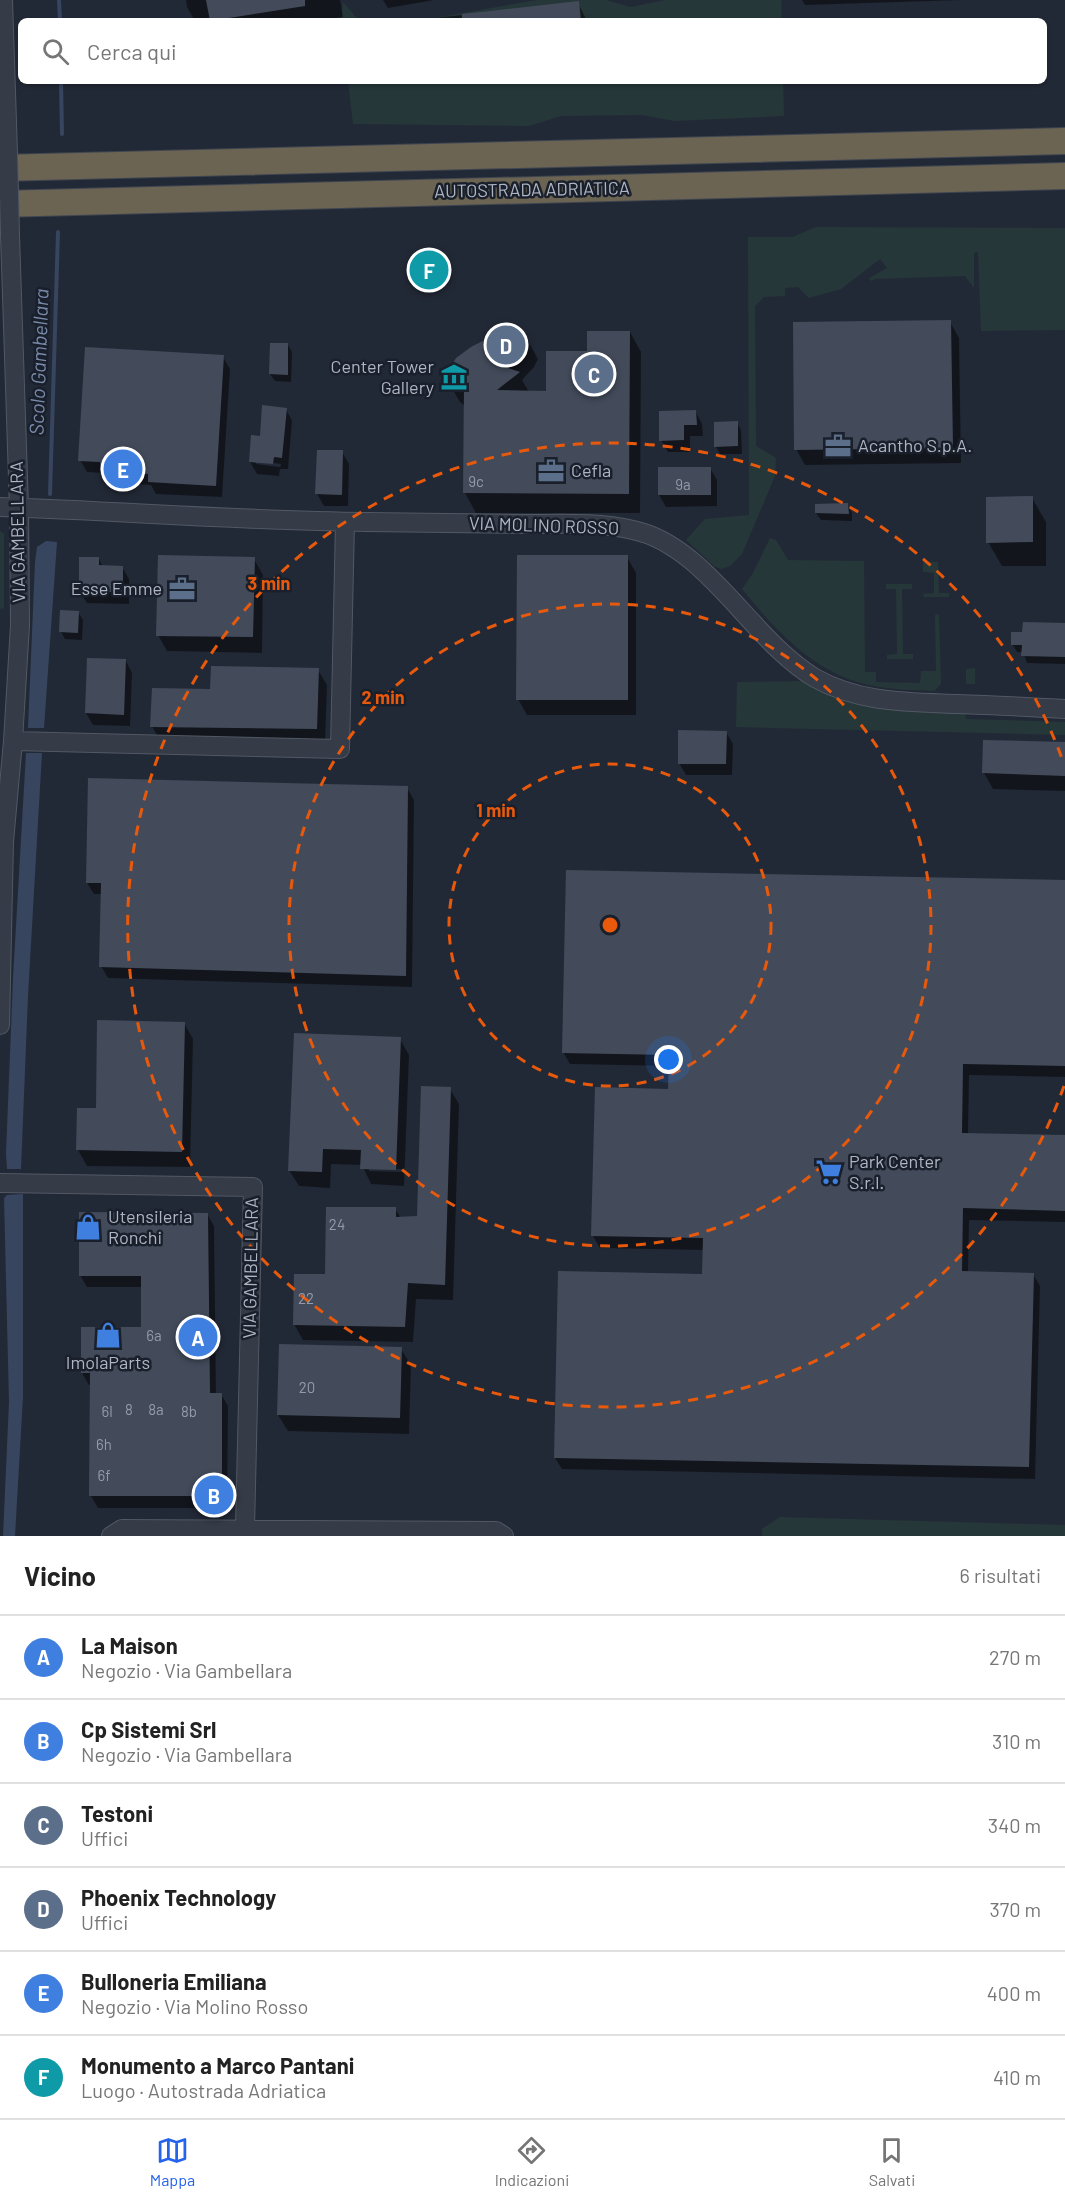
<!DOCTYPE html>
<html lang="it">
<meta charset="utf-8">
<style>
body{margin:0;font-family:Barlow,sans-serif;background:#f6f6f6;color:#222}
.you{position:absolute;left:669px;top:1060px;width:21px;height:21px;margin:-15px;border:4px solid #fff;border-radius:50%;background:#1a73e8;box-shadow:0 0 0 9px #1a73e833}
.badge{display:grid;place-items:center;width:39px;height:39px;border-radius:50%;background:#2563eb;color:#fff;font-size:20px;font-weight:700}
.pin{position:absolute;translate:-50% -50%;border:3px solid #fff;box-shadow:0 2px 6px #0006}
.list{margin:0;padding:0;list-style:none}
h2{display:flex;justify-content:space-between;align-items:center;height:78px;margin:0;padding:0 24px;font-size:26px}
h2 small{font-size:20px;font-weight:400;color:#767676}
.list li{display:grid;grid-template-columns:39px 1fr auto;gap:18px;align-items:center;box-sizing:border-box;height:84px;padding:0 24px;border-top:2px solid #e0e0e0}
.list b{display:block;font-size:22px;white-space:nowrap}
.list p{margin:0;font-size:20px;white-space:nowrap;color:#767676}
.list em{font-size:20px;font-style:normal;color:#767676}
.icon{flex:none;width:33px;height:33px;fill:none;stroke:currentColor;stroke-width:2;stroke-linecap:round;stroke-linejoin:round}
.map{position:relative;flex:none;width:1065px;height:1536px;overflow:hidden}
.search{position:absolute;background:#fff;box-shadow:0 2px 4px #0004;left:18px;right:18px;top:18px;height:66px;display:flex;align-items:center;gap:15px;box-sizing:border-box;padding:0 21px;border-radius:9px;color:#767676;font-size:22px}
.sheet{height:582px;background:#fff}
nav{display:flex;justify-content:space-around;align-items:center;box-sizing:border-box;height:84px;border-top:2px solid #e0e0e0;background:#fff;font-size:16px;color:#767676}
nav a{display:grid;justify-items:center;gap:3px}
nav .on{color:#2563eb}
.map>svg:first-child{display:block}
.green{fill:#263739}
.water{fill:#38455f}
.shadow{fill:#0007;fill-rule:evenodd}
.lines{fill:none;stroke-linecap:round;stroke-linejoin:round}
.stream{stroke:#38455f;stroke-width:4}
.building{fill:#434b5b}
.minor-casing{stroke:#525864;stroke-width:20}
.highway-casing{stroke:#3f4551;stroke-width:28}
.minor{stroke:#353b47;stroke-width:18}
.highway{stroke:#6c6452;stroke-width:26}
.minor-bridge-casing{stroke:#525864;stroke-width:20;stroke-linecap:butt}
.minor-bridge{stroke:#353b47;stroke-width:18}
.ring{fill:none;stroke:#e8590c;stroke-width:3;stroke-dasharray:10 8}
.labels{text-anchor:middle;stroke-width:5;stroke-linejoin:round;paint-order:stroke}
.number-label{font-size:15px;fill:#949aa9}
.street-label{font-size:18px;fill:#afb5c3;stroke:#1a202b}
.poi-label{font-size:18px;fill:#afb5c3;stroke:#1a202b;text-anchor:start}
.water-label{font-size:20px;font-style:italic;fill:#798aaa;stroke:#1a202b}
.centre{fill:#e8590c;stroke:#1a202b;stroke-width:3}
.ring-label{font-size:18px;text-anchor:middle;font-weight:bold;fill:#e8590c;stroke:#1a202b;stroke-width:5;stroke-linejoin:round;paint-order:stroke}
</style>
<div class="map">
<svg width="1065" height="1536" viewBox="0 0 1065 1536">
<rect width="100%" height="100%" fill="#222936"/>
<path class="green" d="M537,0H606L630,7L666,0H781L782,21H417Z
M343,2L355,16L362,21H341Z
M348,81H783L784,116L674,121L642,115L561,116L529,126L353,124Z
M816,227L1065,228V330L981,331L978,252L974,253V288L965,276L876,279L871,281L869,278L887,268L880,259L841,289L809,298L798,287L785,288V296L764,297L755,306L756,446L776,458L775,476L742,554L730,566L721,569L714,566L686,540L705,519L749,515L748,237H792Z
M0,531L4,534V608L0,609Z
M770,538L776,540L788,560L864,561L865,672H876V682L920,683L921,671H936L935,615L939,614L941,684L934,691C914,690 893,690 874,686C817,676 777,632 742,589L753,573Z
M923,562H938L939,593H949V597H924L923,594L934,593V573L923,572Z
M886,584H912V589H902L903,654H913V659H887V655L897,654L896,589H886Z
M975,668V684H966V669Z
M806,681L835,697L882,708L965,712L966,719L1065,722V735L736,727L737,682Z
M780,1517L1065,1525V1536H762V1529Z"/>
<path class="water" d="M46,541L57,542L44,728H28L35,562L37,547Z
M26,753H42L28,996L21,1169H7L6,1154L13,978Z
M23,1194V1397L15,1536H3L9,1402L4,1198L7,1195Z"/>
<path class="shadow" d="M186,0H340L343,17L318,21H195L187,7Z
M383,0H434L388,8Z
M802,0H961L805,5Z
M578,3L587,21H406Z
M950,322L959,338L961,463L805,465L796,449Z
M523,332L538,359L534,367L522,380L529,392H548L589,352L630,332L641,352L640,513H476L465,493V406L460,402L445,377Z
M288,345L292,352L291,382L275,381L270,374Z
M223,357L230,369L222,497L156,494L151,485L108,482L103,473L87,472L80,460Z
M286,409L292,421L288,469H280L279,476L257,474L250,462L261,437ZM256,461L281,464L280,467L256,464Z
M696,412L702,424L703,436H690V452H668L661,440Z
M737,422L741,430L742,454H720L716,447Z
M342,452L349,464L348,506H324L317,494Z
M710,468L717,480V506L666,507L659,495Z
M1032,498L1046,522V566H1002L988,542Z
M848,505L852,513V521L821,520L816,513Z
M627,557L636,573V715H527L518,699Z
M99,559L103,567H122L129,579V604L87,603L80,592Z
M254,559L263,575L262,653L167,651L158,635Z
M78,612L83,620L82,640L65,639L61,632Z
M1065,624V664L1027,663L1023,652H1017L1012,644L1024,634Z
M126,661L132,673L130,726L93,725L86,713Z
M318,670L327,685L325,743L160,741L152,726L212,691Z
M726,732L733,744L732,775H686L679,763Z
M985,742L1065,744V791L993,789L984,773Z
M407,788L414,800L412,987L108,978L101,966L102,894H94L87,883Z
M1065,882V1077L969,1075L968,1134L1065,1136V1222L969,1220L968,1273L1033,1274L1040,1286L1035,1479L562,1469L555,1458L704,1276V1250L600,1248L593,1236L670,1090V1066L570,1064L563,1052Z
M184,1023L193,1039L190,1167L87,1166L78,1150L97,1109Z
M400,1039L409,1055L404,1186L371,1184L362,1165L331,1164L330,1188L299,1186L289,1170ZM369,1168L403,1169V1172L369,1171Z
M450,1089L459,1104L453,1300L416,1299L413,1342L303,1340L294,1324L326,1276L395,1209L401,1218H419Z
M207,1214L214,1226L216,1394H221L228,1406L227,1508H98L91,1496V1385H89L82,1373V1328H143V1287H87L80,1275Z
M401,1349L411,1365L409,1434L288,1431L278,1415Z"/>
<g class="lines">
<path class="stream" d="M59,0L60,21
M61,81L62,134
M50,494L58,232"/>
</g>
<path class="building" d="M206,0H305V6L210,21Z
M579,1L581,21H462V14Z
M951,320L953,448L794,450L793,322Z
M518,328L524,331L527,338L523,347L505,367L520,372L497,390L546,391V351H587V331H630L629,494L463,493L464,386L453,387L447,383L444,377L456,358L471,347L498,333Z
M270,343H288V375L269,374Z
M85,347L224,355L216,486L148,482V474L100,471V462L78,461Z
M262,405L287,408L282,458L274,457L273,464L249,462L251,435L260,436Z
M696,410L697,425H684V440L659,441V411Z
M738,421V446L714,447V422Z
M317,450H343L342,495L315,494Z
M658,467H711V495H658Z
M1033,496V542L986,543V497Z
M848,503L849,514L815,513V504Z
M158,555L255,557L253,637L156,636Z
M517,555H628V700H516Z
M79,557H99V565L123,566V592H79Z
M60,610L79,611L78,633L59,632Z
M1023,622L1065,623V657L1021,656L1022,645H1011V632H1022Z
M87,658L126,659L124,715L85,713Z
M211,666L319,668L317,729L150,727L152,688L210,689Z
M678,730L727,731L726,764H678Z
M983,740L1065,742V776L982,773Z
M88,778L408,786L406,976L99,967L101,883H86Z
M566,870L1065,880V1066L963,1064L962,1133L1065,1135V1211L963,1208L962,1271L1034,1273L1029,1467L554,1458L558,1271L702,1274L703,1238L591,1236L595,1087L668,1089L669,1055L562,1053Z
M97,1020L185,1022L182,1152L76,1150L77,1108H96Z
M294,1033L401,1037L396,1170L360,1169L361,1150L323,1149L322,1172L288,1171Z
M421,1086L451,1087L445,1285L408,1283L405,1327L293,1325L294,1274H325L326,1207H396V1217L417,1216Z
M79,1212L208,1213L210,1393H222V1496H89L90,1373H81V1327H141V1276H79Z
M279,1344L402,1347L400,1418L277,1415Z"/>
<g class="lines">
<g class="minor-casing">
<path id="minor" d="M3,0L8,153
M0,507C122,511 245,521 367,522C420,523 473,523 526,524C561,524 598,522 633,530C706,545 752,641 815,678C859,703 909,702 958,704C993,705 1029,707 1065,709
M13,741L340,749L345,522
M0,1025L4,842L13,741L20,625L19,508L10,235
M0,1183L253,1187L245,1529
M111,1536L122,1529L496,1531L504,1536"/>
</g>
<g class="highway-casing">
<path id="highway" d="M0,168L1065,141
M0,204L1065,176"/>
</g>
<use href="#minor" class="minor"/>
<use href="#highway" class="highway"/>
<g class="minor-bridge-casing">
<path id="minor-bridge" d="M8,153L10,235"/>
</g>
<use href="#minor-bridge" class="minor-bridge"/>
</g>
<g class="ring">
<circle cx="610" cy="925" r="161"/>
<circle cx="610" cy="925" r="321"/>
<path d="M1064 1086A482 482 0 1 1 1064 764"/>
</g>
<defs>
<g id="museum-bare" transform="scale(2.07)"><path d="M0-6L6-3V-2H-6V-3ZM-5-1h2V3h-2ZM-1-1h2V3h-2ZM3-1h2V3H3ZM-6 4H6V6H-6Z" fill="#0f9aa8" stroke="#1a202b" stroke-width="2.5" paint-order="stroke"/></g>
<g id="office-bare" transform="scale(2.07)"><path d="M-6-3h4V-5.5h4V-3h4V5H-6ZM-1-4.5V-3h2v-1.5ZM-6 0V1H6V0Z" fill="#5c6f8a" stroke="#1a202b" stroke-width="2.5" paint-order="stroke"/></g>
<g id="supermarket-bare" transform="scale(2.07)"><path d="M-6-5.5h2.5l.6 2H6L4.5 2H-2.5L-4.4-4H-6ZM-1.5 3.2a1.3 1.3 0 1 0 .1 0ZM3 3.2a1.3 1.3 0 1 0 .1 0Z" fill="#3f7fe0" stroke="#1a202b" stroke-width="2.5" paint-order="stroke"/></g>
<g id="shop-bare" transform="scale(2.07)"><path d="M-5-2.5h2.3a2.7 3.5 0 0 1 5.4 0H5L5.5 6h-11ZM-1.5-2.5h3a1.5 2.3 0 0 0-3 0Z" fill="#3f7fe0" stroke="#1a202b" stroke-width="2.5" paint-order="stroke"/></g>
</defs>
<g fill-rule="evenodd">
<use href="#museum-bare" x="454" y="377"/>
<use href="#office-bare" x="838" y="446"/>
<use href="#office-bare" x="551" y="471"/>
<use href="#office-bare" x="182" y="589"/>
<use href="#supermarket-bare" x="829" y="1172"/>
<use href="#shop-bare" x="88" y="1227"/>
<use href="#shop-bare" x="108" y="1335"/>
</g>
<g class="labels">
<g class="number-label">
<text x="476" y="487">9c</text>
<text x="683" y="490">9a</text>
<text x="337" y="1230">24</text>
<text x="306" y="1304">22</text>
<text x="154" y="1341">6a</text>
<text x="307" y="1393">20</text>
<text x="129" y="1415">8</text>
<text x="156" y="1415">8a</text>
<text x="107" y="1417">6l</text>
<text x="189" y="1417">8b</text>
<text x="104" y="1450">6h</text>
<text x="104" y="1481">6f</text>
</g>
<g class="street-label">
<text transform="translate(532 190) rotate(-1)" y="6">AUTOSTRADA ADRIATICA</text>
<text transform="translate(544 526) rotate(2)" y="6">VIA MOLINO ROSSO</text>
<text transform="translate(18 532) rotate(-91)" y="6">VIA GAMBELLARA</text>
<text transform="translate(251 1268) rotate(-89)" y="6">VIA GAMBELLARA</text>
</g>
<g class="poi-label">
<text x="434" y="373" text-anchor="end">Center Tower<tspan x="434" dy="21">Gallery</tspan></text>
<text x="858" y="452">Acantho S.p.A.</text>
<text x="571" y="477">Cefla</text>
<text x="162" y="595" text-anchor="end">Esse Emme</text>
<text x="849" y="1168">Park Center<tspan x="849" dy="21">S.r.l.</tspan></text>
<text x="108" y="1223">Utensileria<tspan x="108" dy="21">Ronchi</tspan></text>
<text x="108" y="1369" text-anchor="middle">ImolaParts</text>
</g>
<g class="water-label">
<text transform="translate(39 362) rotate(-88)" y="7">Scolo Gambellara</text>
</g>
</g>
<circle cx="610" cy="925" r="9" class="centre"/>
<g class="ring-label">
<text x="269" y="590">3 min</text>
<text x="383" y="704">2 min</text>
<text x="496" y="817">1 min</text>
</g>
</svg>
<div class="you"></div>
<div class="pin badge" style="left:198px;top:1337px;background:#3f7fe0">A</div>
<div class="pin badge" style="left:214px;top:1495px;background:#3f7fe0">B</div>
<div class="pin badge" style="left:594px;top:374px;background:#5c6f8a">C</div>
<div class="pin badge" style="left:506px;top:345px;background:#5c6f8a">D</div>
<div class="pin badge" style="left:123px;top:469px;background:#3f7fe0">E</div>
<div class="pin badge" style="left:429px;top:270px;background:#0f9aa8">F</div>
<div class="search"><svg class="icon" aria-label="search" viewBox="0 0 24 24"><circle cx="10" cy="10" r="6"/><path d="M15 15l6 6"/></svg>Cerca qui</div>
</div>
<section class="sheet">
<h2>Vicino<small>6 risultati</small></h2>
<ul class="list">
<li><span class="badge" style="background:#3f7fe0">A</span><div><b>La Maison</b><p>Negozio · Via Gambellara</p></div><em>270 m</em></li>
<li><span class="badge" style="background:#3f7fe0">B</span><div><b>Cp Sistemi Srl</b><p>Negozio · Via Gambellara</p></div><em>310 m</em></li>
<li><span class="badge" style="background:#5c6f8a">C</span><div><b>Testoni</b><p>Uffici</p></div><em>340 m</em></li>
<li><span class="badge" style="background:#5c6f8a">D</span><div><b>Phoenix Technology</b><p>Uffici</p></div><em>370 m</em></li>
<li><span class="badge" style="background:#3f7fe0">E</span><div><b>Bulloneria Emiliana</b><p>Negozio · Via Molino Rosso</p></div><em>400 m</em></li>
<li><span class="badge" style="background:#0f9aa8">F</span><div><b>Monumento a Marco Pantani</b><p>Luogo · Autostrada Adriatica</p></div><em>410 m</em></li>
</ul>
</section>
<nav>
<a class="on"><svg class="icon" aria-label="map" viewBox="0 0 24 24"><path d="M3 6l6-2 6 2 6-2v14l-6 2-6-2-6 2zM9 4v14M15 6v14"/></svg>Mappa</a>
<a><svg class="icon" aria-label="directions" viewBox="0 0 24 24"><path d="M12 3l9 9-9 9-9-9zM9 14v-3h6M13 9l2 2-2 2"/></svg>Indicazioni</a>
<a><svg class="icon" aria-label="saved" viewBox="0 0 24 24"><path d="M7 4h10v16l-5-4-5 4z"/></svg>Salvati</a>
</nav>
